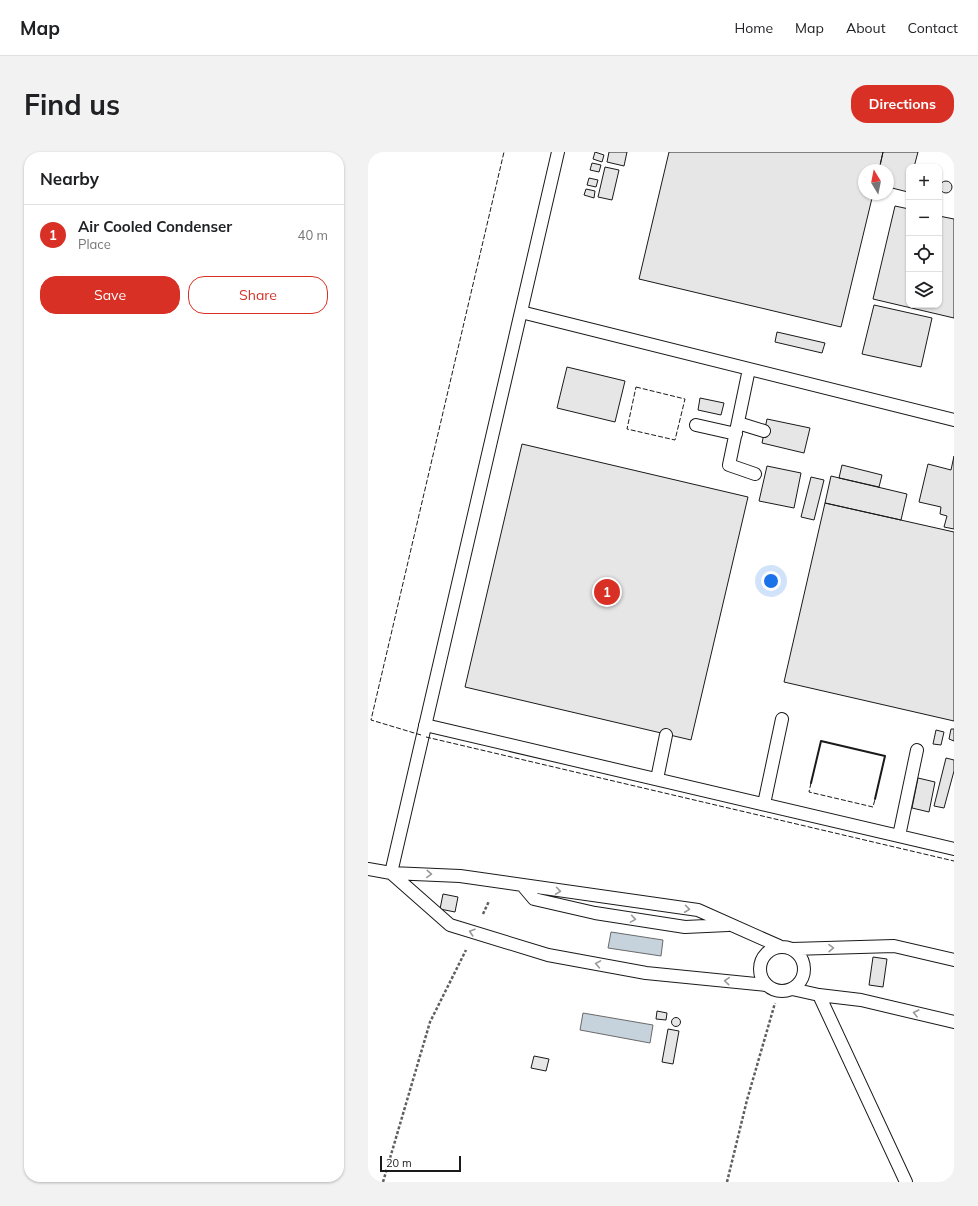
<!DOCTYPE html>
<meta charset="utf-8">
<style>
body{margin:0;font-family:Mulish,sans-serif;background:#f2f2f2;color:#202124}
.controls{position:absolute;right:12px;top:12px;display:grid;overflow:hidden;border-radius:8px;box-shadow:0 1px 3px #0004}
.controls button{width:36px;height:36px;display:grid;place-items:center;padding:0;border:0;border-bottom:1px solid #e0e0e0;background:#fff;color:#202124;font:20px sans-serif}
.compass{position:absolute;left:490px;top:12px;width:36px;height:36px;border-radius:50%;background:#fff;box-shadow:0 1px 3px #0004;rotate:350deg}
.scale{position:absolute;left:12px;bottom:10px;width:81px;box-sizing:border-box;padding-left:4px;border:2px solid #1a1a1a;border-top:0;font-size:11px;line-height:14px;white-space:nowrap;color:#1a1a1a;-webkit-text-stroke:3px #fff;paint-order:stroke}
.you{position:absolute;left:403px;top:429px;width:14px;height:14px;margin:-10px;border:3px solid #fff;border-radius:50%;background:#1a73e8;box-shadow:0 0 0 6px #1a73e833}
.badge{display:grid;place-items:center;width:26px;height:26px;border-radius:50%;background:#d93025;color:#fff;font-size:13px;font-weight:700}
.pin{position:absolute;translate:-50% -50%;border:2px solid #fff;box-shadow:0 1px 4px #0006}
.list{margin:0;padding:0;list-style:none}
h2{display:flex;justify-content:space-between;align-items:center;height:52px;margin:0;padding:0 16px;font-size:17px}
h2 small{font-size:13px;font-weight:400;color:#757577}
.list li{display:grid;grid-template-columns:26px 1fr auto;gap:12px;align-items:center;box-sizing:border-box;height:60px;padding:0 16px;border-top:1px solid #e0e0e0}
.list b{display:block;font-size:15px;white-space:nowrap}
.list p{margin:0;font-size:13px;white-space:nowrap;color:#757577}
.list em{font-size:13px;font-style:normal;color:#757577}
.actions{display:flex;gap:8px;padding:12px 16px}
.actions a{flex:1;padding:9px 0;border:1px solid #d93025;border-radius:16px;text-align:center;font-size:14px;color:#d93025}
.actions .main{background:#d93025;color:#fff}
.icon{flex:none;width:22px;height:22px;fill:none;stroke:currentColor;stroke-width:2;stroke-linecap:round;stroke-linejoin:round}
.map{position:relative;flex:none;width:586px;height:1030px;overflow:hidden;border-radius:16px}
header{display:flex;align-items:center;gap:24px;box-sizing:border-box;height:56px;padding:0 20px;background:#fff;border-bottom:1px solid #e0e0e0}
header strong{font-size:19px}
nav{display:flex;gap:22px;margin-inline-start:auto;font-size:14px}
.intro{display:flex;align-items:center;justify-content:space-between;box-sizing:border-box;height:96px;padding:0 24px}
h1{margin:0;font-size:28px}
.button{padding:10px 18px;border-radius:16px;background:#d93025;color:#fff;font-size:14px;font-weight:700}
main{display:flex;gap:24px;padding:0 24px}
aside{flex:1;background:#fff;border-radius:16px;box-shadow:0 1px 3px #0004}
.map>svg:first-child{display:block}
.water{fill:#c6d2dc;stroke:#6a6a6a}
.building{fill:#e6e6e6;stroke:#1a1a1a}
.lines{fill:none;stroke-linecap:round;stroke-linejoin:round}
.service-casing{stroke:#1a1a1a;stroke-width:14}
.path{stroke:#5f5f5f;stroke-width:2.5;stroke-dasharray:3 2;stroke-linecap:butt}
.service{stroke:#fff;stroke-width:12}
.fence{stroke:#1a1a1a;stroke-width:1;stroke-dasharray:5 2;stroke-linecap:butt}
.wall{stroke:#1a1a1a;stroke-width:2}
.oneway{stroke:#989898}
</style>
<header>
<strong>Map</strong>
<nav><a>Home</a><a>Map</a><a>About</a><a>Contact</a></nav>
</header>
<div class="intro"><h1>Find us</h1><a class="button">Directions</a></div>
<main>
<aside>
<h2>Nearby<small></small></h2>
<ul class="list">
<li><span class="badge">1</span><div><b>Air Cooled Condenser</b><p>Place</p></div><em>40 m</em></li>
</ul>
<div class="actions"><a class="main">Save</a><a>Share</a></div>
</aside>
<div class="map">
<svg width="586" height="1030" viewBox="0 0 586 1030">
<rect width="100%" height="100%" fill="#fff"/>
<path class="water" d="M243,780L295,788L293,804L240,796Z
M215,861L285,873L282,891L212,878Z"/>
<path class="building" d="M227,0L236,3L234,10L225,7Z
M241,0H259L256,14L239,10Z
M301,0H515L511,18H496V42H505L473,175L271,127Z
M515,0H550L546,15H541L540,40L520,35V18H511Z
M224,11L233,13L231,20L222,18Z
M237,15L251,18L244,48L230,45Z
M221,26L230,28L228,35L219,33Z
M572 35a6 6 0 1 1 12 0a6 6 0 1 1-12 0Z
M218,37L227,39L226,46L216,43Z
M527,54L541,57V153H571V64L586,67V166L505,147Z
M506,153L564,166L553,215L494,202Z
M409,180L457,191L454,201L407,190Z
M199,215L257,229L247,270L189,256Z
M332,246L356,251L353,263L330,258Z
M399,267L442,276L436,301L394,291Z
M154,292L380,345L323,588L97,535Z
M586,304V377L576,375L579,364L572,362L573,355L551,350L560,312L583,318Z
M474,313L514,323L511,335L471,326Z
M399,314L433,321L426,356L391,349Z
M463,324L539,342L533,368L457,351Z
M443,325L456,328L446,368L433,365Z
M457,351L586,380V569L416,530Z
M583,577H586V589L581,587Z
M568,578L576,580L573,593L565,592Z
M578,606L586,608V619L576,656L566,654Z
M550,626L567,630L561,660L544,656Z
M75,742L90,745L87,760L72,757Z
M505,805L519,807L515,835L501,833Z
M289,859L299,861L298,868L288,867Z
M303.5 870a4.5 4.5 0 1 1 9 0a4.5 4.5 0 1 1-9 0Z
M300,877L311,879L305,912L294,910Z
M166,904L181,907L178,919L163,916Z"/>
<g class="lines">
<g class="service-casing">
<path id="service" d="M153,160L586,268
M381,217L361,313L387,322
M370,271L396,279
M328,273L368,282
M57,573L586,697
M289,627L298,583
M396,652L414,567
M531,684L549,598
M0,717L23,721L92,724L330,758L411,794
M23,721L190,0
M23,721L82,773L180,803L278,821L398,833
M155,734L166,747L227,761L317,775L360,773
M392 817a22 22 0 1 1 44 0a22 22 0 1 1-44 0Z
M424,797L526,794L586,808
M424,837L451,843L493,848L586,870
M451,843L538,1030"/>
</g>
<path class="path" d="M115,762L121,749
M15,1030L62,870L98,798
M359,1030L379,948L407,851"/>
<use href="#service" class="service"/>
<path class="fence" d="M268,235L317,247L307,288L259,277Z
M53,583L3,568L136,0
M58,585L586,709
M443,631L441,640L505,655L507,647"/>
<path class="wall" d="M443,631L453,589L517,604L507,647"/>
</g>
<defs><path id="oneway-chevron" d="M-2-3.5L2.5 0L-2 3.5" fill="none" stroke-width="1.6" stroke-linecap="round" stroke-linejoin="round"/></defs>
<g class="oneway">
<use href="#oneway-chevron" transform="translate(61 722) rotate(3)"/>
<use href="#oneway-chevron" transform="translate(190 739) rotate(8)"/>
<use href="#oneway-chevron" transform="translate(319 757) rotate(8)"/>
<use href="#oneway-chevron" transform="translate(265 767) rotate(9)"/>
<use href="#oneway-chevron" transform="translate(104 780) rotate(-162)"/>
<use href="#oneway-chevron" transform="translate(463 796) rotate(-1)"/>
<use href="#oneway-chevron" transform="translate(230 812) rotate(-170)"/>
<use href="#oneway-chevron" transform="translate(359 829) rotate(-175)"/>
<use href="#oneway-chevron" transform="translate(548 861) rotate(-166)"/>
</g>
</svg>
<div class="controls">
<button>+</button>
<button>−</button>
<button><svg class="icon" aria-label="locate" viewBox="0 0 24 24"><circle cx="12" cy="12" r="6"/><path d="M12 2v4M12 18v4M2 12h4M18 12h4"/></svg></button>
<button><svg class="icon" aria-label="layers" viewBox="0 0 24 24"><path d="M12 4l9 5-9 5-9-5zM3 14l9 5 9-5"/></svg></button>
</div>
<svg class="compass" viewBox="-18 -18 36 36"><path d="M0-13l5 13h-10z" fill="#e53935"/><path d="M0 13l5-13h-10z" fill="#757577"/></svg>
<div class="scale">20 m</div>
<div class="you"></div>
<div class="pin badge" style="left:239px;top:440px">1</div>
</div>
</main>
